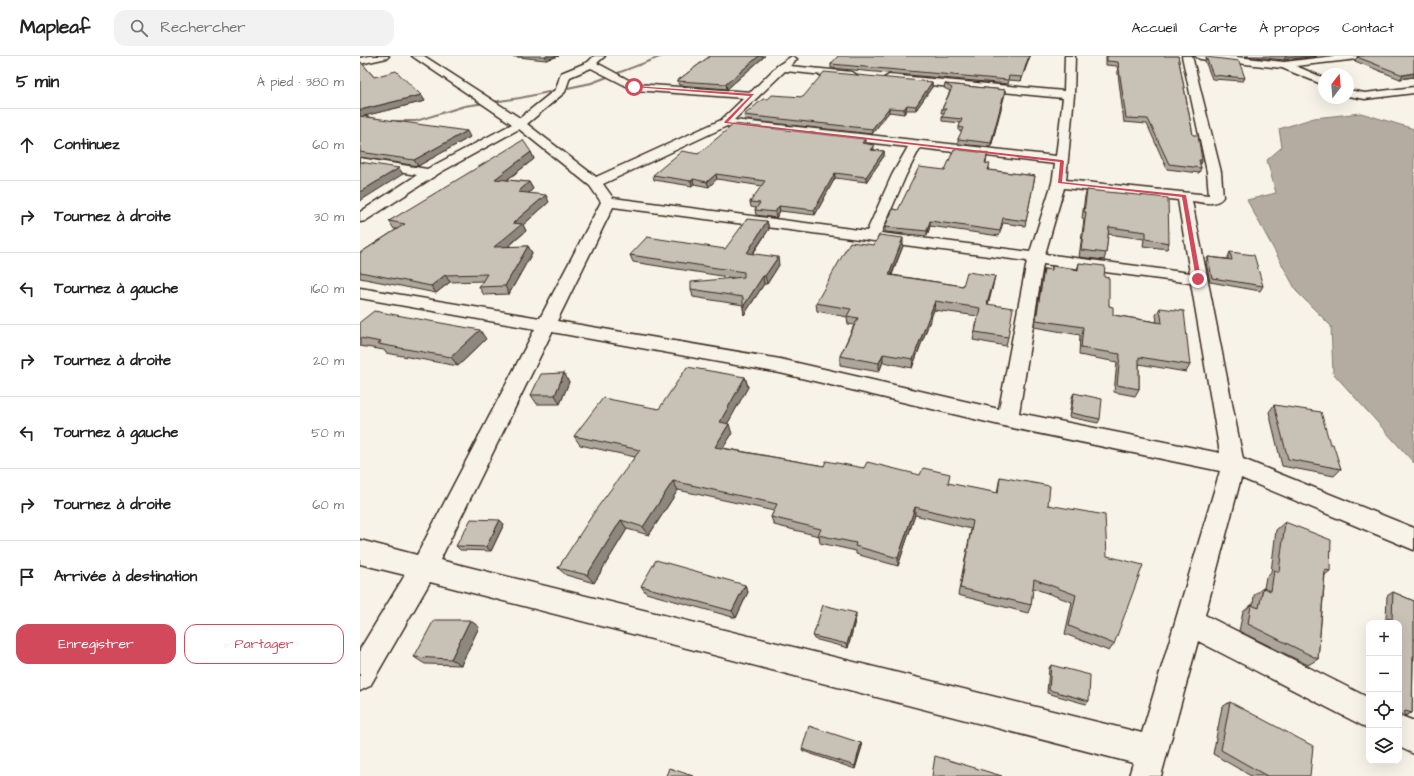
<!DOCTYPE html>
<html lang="fr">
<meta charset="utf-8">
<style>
body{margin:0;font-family:"Architects Daughter",sans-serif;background:#f2f2f2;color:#222}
.controls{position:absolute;right:12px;bottom:12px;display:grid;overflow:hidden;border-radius:8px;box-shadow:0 4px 16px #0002}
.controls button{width:36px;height:36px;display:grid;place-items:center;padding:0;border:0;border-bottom:1px solid #e0e0e0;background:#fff;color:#222;font:20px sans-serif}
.compass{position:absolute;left:958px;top:12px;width:36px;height:36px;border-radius:50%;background:#fff;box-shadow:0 4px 16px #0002;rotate:16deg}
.stop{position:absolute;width:12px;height:12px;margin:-9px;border:3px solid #d1495b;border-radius:50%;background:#fff}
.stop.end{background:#d1495b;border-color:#fff;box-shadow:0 1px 4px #0008}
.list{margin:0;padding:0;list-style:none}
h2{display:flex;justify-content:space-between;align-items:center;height:52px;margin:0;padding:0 16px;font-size:17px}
h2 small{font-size:13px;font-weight:400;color:#767676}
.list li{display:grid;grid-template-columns:26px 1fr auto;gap:12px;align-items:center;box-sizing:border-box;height:72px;padding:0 16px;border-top:1px solid #e0e0e0}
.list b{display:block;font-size:15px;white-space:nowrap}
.list em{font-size:13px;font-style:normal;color:#767676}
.actions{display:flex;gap:8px;padding:12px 16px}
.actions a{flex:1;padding:9px 0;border:1px solid #d1495b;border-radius:12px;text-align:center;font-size:14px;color:#d1495b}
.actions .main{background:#d1495b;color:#fff}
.icon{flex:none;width:22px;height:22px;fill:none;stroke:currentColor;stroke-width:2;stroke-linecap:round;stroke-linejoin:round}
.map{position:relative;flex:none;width:1054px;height:720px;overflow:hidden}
header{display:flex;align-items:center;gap:24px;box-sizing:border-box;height:56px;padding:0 20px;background:#fff;border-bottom:1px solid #e0e0e0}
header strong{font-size:19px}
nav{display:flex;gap:22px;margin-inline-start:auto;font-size:14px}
.search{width:280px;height:36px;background:#f2f2f2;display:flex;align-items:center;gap:10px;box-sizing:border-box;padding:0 14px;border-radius:12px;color:#767676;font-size:15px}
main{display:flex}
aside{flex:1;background:#fff}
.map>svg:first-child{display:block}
.water{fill:#b4aca0;stroke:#84786c}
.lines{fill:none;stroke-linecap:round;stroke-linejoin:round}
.stream{fill:#84786c;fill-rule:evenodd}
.street-casing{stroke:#3b2a1e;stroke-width:3}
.street{fill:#f7f3e8;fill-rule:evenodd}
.wall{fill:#aca69d;stroke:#3b2a1e}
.shaded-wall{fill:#8c877f;stroke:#3b2a1e}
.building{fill:#c8c1b6;stroke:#3b2a1e}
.route{fill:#d1495b}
</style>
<header>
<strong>Mapleaf</strong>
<div class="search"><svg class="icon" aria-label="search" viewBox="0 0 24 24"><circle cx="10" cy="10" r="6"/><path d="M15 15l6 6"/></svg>Rechercher</div>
<nav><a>Accueil</a><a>Carte</a><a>À propos</a><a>Contact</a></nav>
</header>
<main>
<aside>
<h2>5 min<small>À pied · 380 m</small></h2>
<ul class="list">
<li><svg class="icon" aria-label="ahead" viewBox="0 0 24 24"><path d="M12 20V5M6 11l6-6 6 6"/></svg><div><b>Continuez</b></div><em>60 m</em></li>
<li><svg class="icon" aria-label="right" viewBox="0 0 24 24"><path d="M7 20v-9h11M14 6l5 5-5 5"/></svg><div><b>Tournez à droite</b></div><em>30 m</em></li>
<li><svg class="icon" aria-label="left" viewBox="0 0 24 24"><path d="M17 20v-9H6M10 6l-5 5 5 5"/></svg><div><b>Tournez à gauche</b></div><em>160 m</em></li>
<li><svg class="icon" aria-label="right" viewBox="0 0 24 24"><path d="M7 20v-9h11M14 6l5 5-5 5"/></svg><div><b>Tournez à droite</b></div><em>20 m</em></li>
<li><svg class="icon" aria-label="left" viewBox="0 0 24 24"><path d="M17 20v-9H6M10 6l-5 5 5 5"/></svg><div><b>Tournez à gauche</b></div><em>50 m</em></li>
<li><svg class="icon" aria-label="right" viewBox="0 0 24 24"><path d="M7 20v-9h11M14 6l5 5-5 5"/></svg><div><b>Tournez à droite</b></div><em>60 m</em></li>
<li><svg class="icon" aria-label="arrive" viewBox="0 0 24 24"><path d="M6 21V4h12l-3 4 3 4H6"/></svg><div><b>Arrivée à destination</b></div></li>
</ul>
<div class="actions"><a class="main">Enregistrer</a><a>Partager</a></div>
</aside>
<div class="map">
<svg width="1054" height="720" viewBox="0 0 1054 720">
<rect width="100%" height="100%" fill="#f7f3e8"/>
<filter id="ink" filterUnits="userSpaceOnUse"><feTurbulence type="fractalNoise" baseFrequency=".025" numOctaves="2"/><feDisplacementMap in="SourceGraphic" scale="8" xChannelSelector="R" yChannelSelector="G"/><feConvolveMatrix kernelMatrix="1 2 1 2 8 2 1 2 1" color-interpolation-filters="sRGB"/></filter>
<g filter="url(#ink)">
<path class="water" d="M1001,57L1054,73V407L973,317L971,270L937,236L887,144L916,137L907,104L922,91L919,73L954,62Z"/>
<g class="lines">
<path class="stream" d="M300,0H305L232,28L160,43L105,51L56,66H28L26,65L28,64H56L104,49L160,41L231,26Z"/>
<g class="street-casing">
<path id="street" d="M10,0H29L27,2L0,8V2Z
M52,0H64L160,62L196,33L201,17L228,6L234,0H245L237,7L276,28L391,36L417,10L432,0L437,3L430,10L492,16L497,19L492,22L425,15L374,64L696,100L703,42L529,25L524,22L529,19L704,35L705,0H715L714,39L706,124L849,139L847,116L822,0H832L861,116L863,141C856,151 842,146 832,145L883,403L1054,472V494L881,422L845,559L1009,642V673L838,585L801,720H769L773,707L70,526L10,630L0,635V593L45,519L0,508V484L57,499L175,273L0,242V232L180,262L241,146L230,130L159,73L81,116L5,165L0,166V156L57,119L0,110V102L67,113L152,68ZM231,12L274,34L384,42L361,64L236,121L167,68L205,36L210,21ZM367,70L548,91L532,119L507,175L253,142L243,128ZM560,92L695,108L692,127L670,196L521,177L546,119ZM704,132L818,144L830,217L685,198ZM253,151L667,205L639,353L420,303L197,265ZM683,208L831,227L860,397L659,357ZM192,276L420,317L648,371L860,415L782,677L80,504Z
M835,0H867L924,6L974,0H1003L998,3L936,10L964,22V29L922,12L840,3Z
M1054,31V37L1005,43L988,40V34L1005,37Z
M1039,659L1054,665V698L1039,691Z"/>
</g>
<use href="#street" class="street"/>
</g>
<path class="wall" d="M148,0H199L186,4Z
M350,0H405L367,33L319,29L317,25Z
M670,0L661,25L649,24L648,28L471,12V8Z
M746,0H818L833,79L842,104L840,108L841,112L839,117L807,113L787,68L764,66L757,10L746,9Z
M885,0H957L924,4Z
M1054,0V21L1040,23L995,5L997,1Z
M846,1L885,22L883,25L852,23L845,5Z
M0,5L14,21L61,39L65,45L3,60L110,81L58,110L0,101Z
M572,26V31L556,54H546L544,58L529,56L512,78L385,64L384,59L408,43L443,41Z
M585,28L645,34L631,91L598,88V83L602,76L599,75V71L601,67L582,65V61L584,57H581L582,53L590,35L584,32Z
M514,94L524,95V100L506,126L475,122L455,159L420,155L416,162L396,159L395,154L396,152L391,151L390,146L402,130L357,123L349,131L334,128L332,130L294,124L293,119L338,98Z
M171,96L174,103L147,124L169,126L173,133L169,137L189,146L163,169L166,175L148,191L168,190L172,197L149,238L124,239L119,231L123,225L90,226L76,237L0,222V197L37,173H34L29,165Z
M627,101L626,107L630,113L629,114L675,120L665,170L643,167L639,180L570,170L567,180L525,176V171L538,154L585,114Z
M727,134L809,187L807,193L783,190L784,183L748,178L746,197L744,204L719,201L724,163L722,162L725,140Z
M407,165L409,173L393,198L419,209L407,228H404L384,259L383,251V249L333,241L331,233L374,222L273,206L270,199L365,193Z
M514,189L543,190L532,219L603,230L633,229L628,249L648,281L646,290L613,284L618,260L574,254L552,312L523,306L519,316L480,309V300L494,269L488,268L487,261L457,255L456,247Z
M870,196L903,230L900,235L850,226L846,206L848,201L868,203V201Z
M719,207L744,221L749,250L753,259L797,266L796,259L800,252L830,309L826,316L779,308V333L775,340L754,336L757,306L719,299L720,279L674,271L682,221L684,213L691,214L692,210L717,214Z
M0,266L126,283L98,310L26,297L24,294L0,290Z
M204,317L209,326L200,348H177L171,339Z
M385,321L388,331L367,368L372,378L363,392L464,410L504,412L637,437L640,421L688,449L747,500L754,588L749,595L705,578L712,546L673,532L671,549L668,557L598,539L611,473L555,459L538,510L496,498V495L460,487L459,480L414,469L411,461L414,455L318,434L289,479L267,473L234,527L206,519L198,512L275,401L220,389L214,380L299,353Z
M714,337L740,363L738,367L709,361L712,341Z
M914,349L970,388L981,413L974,420L922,410L909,356Z
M925,466L970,515L965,519L958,603L948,609L879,575L883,556L891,549H893L894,539L903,532H904L906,521L911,516L916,474Z
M144,468L131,495L100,494L96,490Z
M385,529L388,536L376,562L286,537L281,530Z
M1033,536L1054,545V604L1053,605L1052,657L1039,662V567H1022V566L1026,563L1027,540Z
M496,561L488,592L454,583L453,580Z
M119,571L101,609L65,608L54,601Z
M691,609L729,645L726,648L687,637L689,612Z
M1009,625V641L1008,640Z
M870,646L950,720H891L853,698L862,651Z
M501,687L502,690L495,713L443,695L442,693Z"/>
<path class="shaded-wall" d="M185,0H199L186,4Z
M399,0H405L367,33L366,28Z
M669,0H670L661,25L662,21Z
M926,0H957L924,4Z
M1054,17V21L1040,23L1043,19Z
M572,26V31L556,54V50Z
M645,34V38L631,91V87Z
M61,39L65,45L0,61V54Z
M547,49L546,54L544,58V53Z
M529,52V56L512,78V73Z
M107,75L110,81L58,110L54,104Z
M505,83V88L502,87Z
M514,89V94H510Z
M524,95V100L506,126V121Z
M171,96L174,103L139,130L135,123Z
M39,112L43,118L0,145V136Z
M475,117V122L455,159L454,154Z
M356,118L357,123L349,131L347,126Z
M333,123L334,128L332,130L331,125Z
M169,126L173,133L162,143L158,136Z
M186,139L189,146L163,169L166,175L138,199L134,191L153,167Z
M419,150L420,155L416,162L415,156Z
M407,165L409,173L388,204L387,197Z
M570,165V170L567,180V175Z
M543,182V190L528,227L529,219Z
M168,190L172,197L149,238L145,230Z
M418,201L419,209L407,228L405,220Z
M85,219L90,226L76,237L71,230Z
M403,220L404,228L384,259L383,251Z
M635,220L633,229L626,257L627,248Z
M575,245L574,254L552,312L553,303Z
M120,274L126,283L98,310L91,301Z
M523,298V306L519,316V307Z
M204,317L209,326L200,348L195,339Z
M385,321L388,331L363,376L360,366Z
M369,368L372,378L358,400L355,391Z
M313,425L318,434L289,479L283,471Z
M555,451V459L538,510V502Z
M140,464L144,468L131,495L126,491Z
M261,464L267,473L234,527L227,519Z
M385,529L388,536L376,562L372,555Z
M496,557V561L488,592L487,588Z
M110,564L119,571L101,609L91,603Z
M501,687L502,690L495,713V710Z"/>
<path class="building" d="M350,0H399L366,28L317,25Z
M478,0H669L662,21L649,20L648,24L471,8Z
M747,0H818L833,79H838L842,104H839L841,112L809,108L788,63L766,62L758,6L747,5Z
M999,0H1054V17L1043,19L997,1Z
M846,1L879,5L885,22L853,19Z
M0,5L14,21L36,15L61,39L0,54Z
M464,16L572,26L556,50L547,49L544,53L529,52L512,73L384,59L403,43H408L412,39L443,41Z
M585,28L645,34L631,87L598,83L603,72L599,71L602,63L582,61L586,53H582L592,32Z
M0,60L107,75L54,104L0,96Z
M374,68L505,83L502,87L514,89L510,94L524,95L506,121L475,117L454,154L419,150L415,156L395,154L400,147L390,146L405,125L356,118L347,126L333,123L331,125L293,119L322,95L338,98Z
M163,84L171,96L135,123L169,126L158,136L186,139L153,167L162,168L134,191L168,190L145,230L119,231L127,218L85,219L71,230L0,216V197L45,168L29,165Z
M594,93L628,97L625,107L630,108L628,114L675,120L666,165L643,162L640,175L570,165L567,175L525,171L533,153L538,154L559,111L585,114Z
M0,106L39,112L0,136Z
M727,134L808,142L809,187L786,183V176L749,171L746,197L721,194L726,156H724Z
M387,163L407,165L387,197L418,201L405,220H403L383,251V241L331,233V226L384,221V216L270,199L287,181L365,193Z
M519,179L543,182L529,219L603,230L607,216L635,220L627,248L653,252L648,281L615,276L620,252L575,245L553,303L523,298L519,307L480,300L498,262L487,260L491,253L456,247L490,186L514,189Z
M870,196L894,199L903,230L852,222L848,201L872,204Z
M719,207L745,210L744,221L749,222V250L753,251V259L802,267L800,252L824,255L830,309L779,301V333L757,329L760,298L721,292L723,271L676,264L684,213L692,214V210L718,214Z
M14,255L120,274L91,301L18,288L21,286L0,282V266Z
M327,311L385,321L360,366L369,368L355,391L464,410L466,405L504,412L507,406L560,419L563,412L590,418L588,427L638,437L640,421L690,430L688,449L745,459L747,500L783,509L754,588L709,570L716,539L674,523L671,549L600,532L613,465L555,451L538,502L495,490L496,487L458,479L461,473L411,461L417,448L313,425L283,471L261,464L227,519L198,512L237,452L280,394L214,380L243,342L299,353Z
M204,317L195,339H171L181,318Z
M714,337L742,343L740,363L711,357Z
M914,349L961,356L970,388H973L981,413L928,403Z
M111,463L140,464L126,491L96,490Z
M925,466L971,484L970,515L965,514L958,603L888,568L891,549L899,552L903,532L911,535L914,514L919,516Z
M296,504L385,529L372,555L281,530Z
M1033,536L1054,545V600H1053L1052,657L1045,655L1044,660L1039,657V567H1028V562L1032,564Z
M463,549L496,557L487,588L453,580Z
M74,564H110L91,603L54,601Z
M691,609L730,619L729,645L689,634Z
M870,646L953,690L950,720H907L861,694Z
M449,670L501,687L495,710L442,693Z
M575,700L642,720H572Z
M309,712L333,720H306Z"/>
</g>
<path class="route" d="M274,30L394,38L368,66L702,104L704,105L702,126L826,139L841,223L838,225L836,223L822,141L698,127L700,106L365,67L364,66L390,40L273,31Z"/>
</svg>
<div class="controls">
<button>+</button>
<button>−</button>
<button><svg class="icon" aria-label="locate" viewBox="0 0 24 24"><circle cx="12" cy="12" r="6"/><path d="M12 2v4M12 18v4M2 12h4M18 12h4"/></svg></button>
<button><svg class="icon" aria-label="layers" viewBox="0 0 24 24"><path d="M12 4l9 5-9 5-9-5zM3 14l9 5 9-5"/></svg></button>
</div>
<svg class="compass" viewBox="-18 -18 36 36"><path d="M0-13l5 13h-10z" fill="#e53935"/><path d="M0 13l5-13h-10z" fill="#767676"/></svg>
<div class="stop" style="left:274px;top:31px"></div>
<div class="stop end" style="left:838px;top:223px"></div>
</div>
</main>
